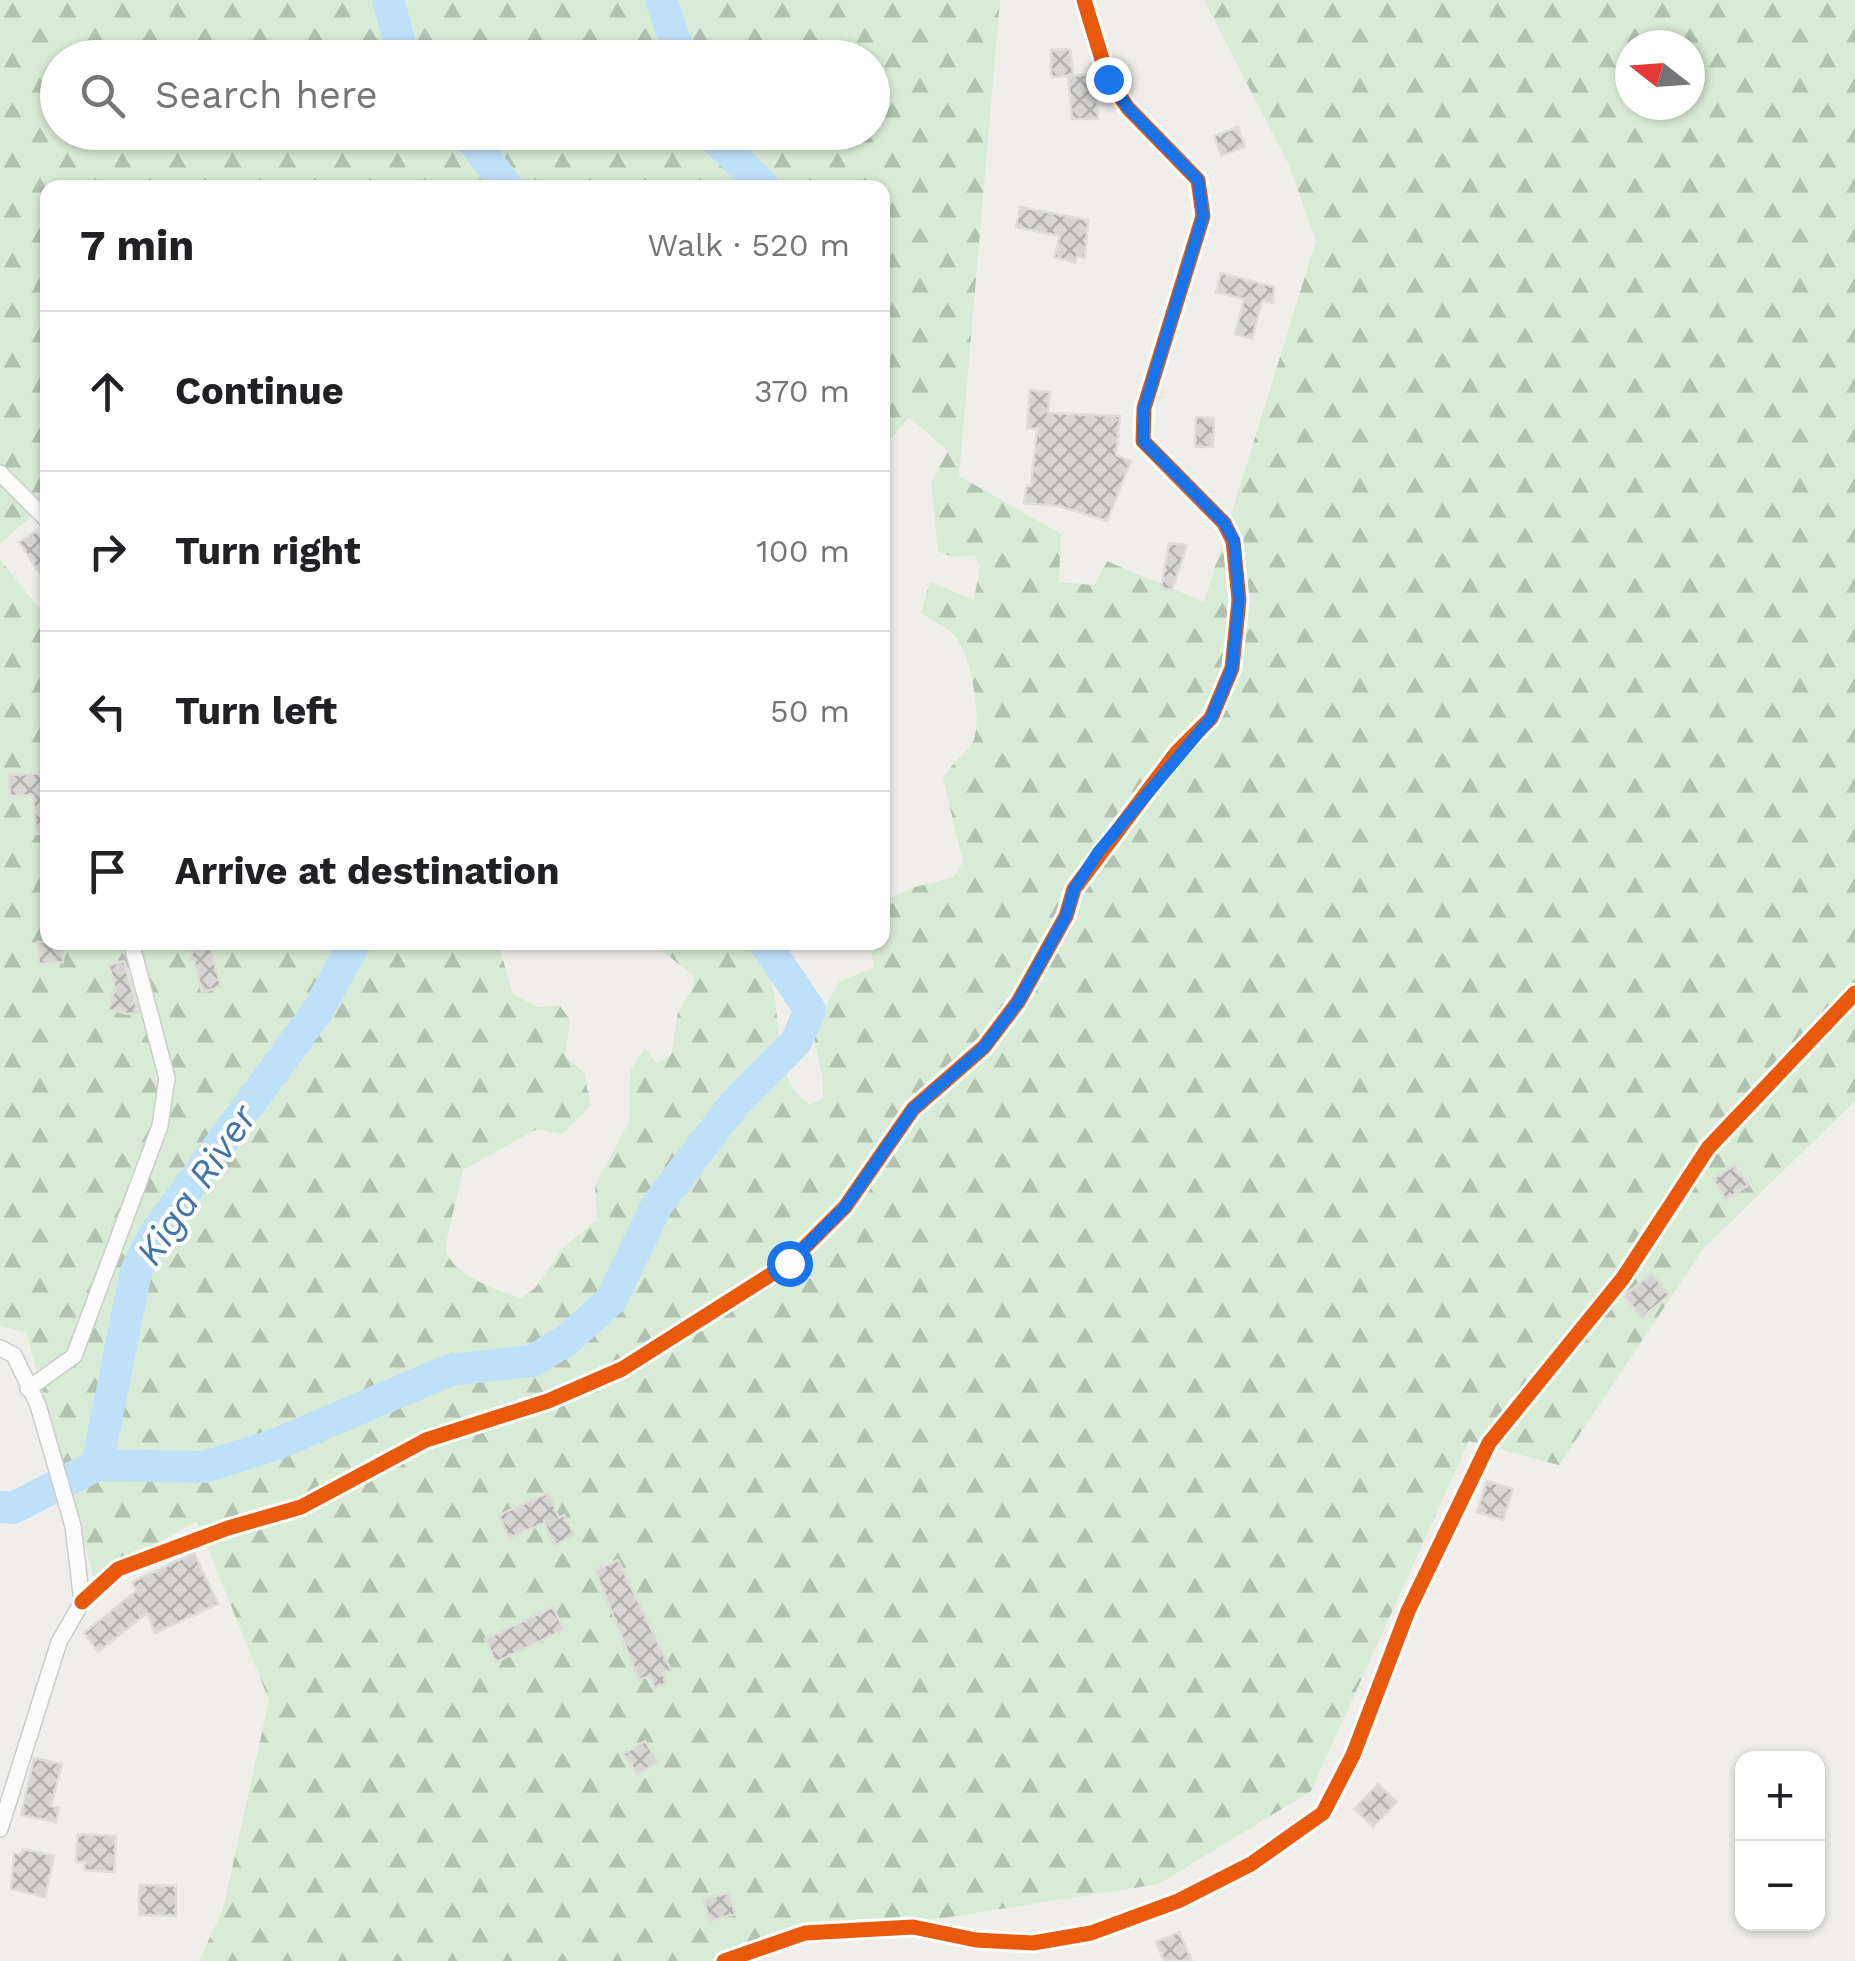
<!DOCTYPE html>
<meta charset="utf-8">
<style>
body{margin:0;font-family:"Work Sans",sans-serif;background:#f2f2f2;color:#202124}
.controls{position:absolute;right:30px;bottom:30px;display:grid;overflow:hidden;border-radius:20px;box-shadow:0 2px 8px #0004}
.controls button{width:90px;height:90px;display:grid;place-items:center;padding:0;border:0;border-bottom:2px solid #e0e0e0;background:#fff;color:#202124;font:50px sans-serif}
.compass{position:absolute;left:1615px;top:30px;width:90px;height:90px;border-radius:50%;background:#fff;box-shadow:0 2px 8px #0004;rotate:287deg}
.stop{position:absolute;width:30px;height:30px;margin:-22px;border:8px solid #1a73e8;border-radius:50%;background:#fff}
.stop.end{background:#1a73e8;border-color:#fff;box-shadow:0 2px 10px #0008}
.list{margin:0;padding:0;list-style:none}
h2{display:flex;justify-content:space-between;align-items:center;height:130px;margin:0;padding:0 40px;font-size:42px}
h2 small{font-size:32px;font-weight:400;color:#757577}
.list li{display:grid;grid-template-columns:65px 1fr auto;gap:30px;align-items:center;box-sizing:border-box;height:160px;padding:0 40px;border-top:2px solid #e0e0e0}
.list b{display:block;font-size:38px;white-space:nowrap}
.list em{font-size:32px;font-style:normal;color:#757577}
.icon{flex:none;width:55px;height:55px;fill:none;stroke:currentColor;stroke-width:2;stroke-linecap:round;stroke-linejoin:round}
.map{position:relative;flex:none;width:1855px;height:1961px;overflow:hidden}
.search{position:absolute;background:#fff;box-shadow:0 2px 8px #0004;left:40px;top:40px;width:850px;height:110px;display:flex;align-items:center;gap:25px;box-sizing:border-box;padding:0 35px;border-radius:55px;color:#757577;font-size:38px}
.panel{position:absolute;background:#fff;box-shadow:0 2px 8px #0004;left:40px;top:180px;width:850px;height:770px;border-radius:20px}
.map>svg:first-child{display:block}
.forest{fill:url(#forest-firs);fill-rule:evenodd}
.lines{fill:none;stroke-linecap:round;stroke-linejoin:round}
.river{stroke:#bfe0f9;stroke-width:32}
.building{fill:url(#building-cross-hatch);stroke:#deddd9;stroke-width:2.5}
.street-casing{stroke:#cbcccc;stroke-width:18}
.street{stroke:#fdfcfc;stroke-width:15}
.cycleway-casing{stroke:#fff;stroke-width:21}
.cycleway{stroke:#e8590c;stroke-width:15}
.route{stroke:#1a73e8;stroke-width:12}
.labels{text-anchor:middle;stroke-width:8;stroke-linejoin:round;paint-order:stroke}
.water-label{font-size:38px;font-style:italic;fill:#4174aa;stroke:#fff}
</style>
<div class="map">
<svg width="1855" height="1961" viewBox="0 0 1855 1961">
<defs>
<pattern id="forest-firs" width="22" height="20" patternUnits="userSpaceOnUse" patternTransform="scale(2.5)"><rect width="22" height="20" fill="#d8ebd6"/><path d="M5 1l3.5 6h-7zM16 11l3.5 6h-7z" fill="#b2c2b1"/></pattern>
<pattern id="building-cross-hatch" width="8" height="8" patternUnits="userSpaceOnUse" patternTransform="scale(2.5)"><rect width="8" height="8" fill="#d6d5d3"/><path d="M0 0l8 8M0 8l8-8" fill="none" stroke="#b1b0af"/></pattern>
</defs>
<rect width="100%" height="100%" fill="#efeeea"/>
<path class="forest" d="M0,0H1000L959,476L1061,534L1059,582L1094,585L1107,561L1204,602L1316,241L1289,165L1204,0H1855V1101L1703,1249L1559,1465L1469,1441L1311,1791L1159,1884L809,1939L760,1961H199L223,1909L269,1700L197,1521L94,1578L26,1332L0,1326V559L47,618L48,942L498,943L513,994L538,1007L560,1006L570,1020L565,1056L584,1073L591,1106L562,1134L537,1129L463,1170C460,1187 446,1236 446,1248C447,1273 502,1293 522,1298L535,1288L563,1248L597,1220L595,1185L629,1122L630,1071L645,1048L657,1064L671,1055L678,1012L694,987L693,976L653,943H754C760,954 767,966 771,979C782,1017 772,1082 810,1105L823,1098C824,1069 818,1066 815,1042C813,1020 830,1000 839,982L874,967L870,943L882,942L883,901L915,887L954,877L963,862L943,778C951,764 969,750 973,742C983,719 971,654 954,635C946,626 931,620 921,613L930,582L974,600L980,566L975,555L952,557L938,551L931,482L948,451L909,417L883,448L882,188H48L47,503L0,544ZM1630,45H1690V105H1630ZM58,58H872V132H58Z"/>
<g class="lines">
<path class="river" d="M388,0L404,58
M661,0L681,58
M466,132L508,188
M709,132L765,188
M97,1465L204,1467L274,1445L450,1370L532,1361L567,1340L611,1300L657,1205L735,1103L796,1042L810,1010L764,942
M0,1507L13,1508L97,1465L136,1271L154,1235L318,1010L355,942"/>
</g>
<path class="building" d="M1070,49L1073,75L1051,77V50Z
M1095,74L1098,119H1072L1068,76Z
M1238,127L1245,147L1221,156L1214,136Z
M1020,207L1088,220L1085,258L1077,256L1075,263L1054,257L1060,236L1016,227Z
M1221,273L1274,287L1273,303L1262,301L1252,339L1235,334L1244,299L1216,292Z
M1030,390L1050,392L1048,413L1120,416L1116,455L1131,461L1107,521L1059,506L1024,503L1027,485L1031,486L1037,429L1027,428Z
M1196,417L1214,418L1213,447H1195Z
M36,531L48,548V586L19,542Z
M1169,543L1187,545L1172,590L1161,588Z
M48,773V833L36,834L33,795L10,796L9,775Z
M37,942H62L63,962L39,964Z
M196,944L211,950L221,987L202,992L194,962L189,960Z
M124,961L138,1012L128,1014L109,1009L115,988L109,965Z
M1735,1165L1748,1185L1726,1200L1713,1179Z
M1652,1273L1669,1295L1642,1318L1624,1296Z
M1487,1481L1513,1489L1503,1520L1477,1512Z
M548,1493L559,1518L564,1515L574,1535L555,1545L544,1523L509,1538L499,1515Z
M194,1553L218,1604L155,1633L147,1613L98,1652L84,1633L136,1591L132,1582Z
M618,1560L671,1670L663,1673L667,1683L655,1688L649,1676L639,1680L595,1570Z
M553,1607L564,1630L496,1662L485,1639Z
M645,1741L658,1762L637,1775L624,1754Z
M34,1758L62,1764L51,1806L59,1808L56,1822L21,1815Z
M1378,1784L1397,1802L1373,1827L1354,1809Z
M78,1834L116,1836L114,1872L84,1870L85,1862H76Z
M23,1849L54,1856L45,1897L11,1889L14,1853L21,1855Z
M139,1885L176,1886V1916L139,1915Z
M729,1893L735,1914L709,1921L704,1899Z
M1179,1932L1192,1961H1164L1156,1942Z"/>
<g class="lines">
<g class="street-casing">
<path id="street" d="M0,473L48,521
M0,1348L14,1355L38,1405L73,1526L82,1602L59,1642L0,1829
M28,1389L74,1356L160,1126L167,1078L131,942
M82,1602L118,1569L228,1528L301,1507L426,1440L548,1401L622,1369L789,1263L845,1207L913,1109L984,1047L1018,1002L1066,916L1074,889L1177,752L1211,718L1232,668L1239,600L1233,541L1224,523L1143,441L1144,408L1203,216L1198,180L1128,108L1108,79L1084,0
M724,1961L805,1933L913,1927L976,1940L1033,1943L1091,1933L1178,1901L1251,1864L1323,1813L1353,1755L1408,1611L1489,1443L1623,1278L1708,1148L1855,993"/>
</g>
<use href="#street" class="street"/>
<g class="cycleway-casing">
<path id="cycleway" d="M82,1602L118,1569L228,1528L301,1507L426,1440L548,1401L622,1369L789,1263L845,1207L913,1109L984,1047L1018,1002L1066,916L1074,889L1177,752L1211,718L1232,668L1239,600L1233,541L1224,523L1143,441L1144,408L1203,216L1198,180L1128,108L1108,79L1084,0
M724,1961L805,1933L913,1927L976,1940L1033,1943L1091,1933L1178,1901L1251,1864L1323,1813L1353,1755L1408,1611L1489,1443L1623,1278L1708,1148L1855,993"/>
</g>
<use href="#cycleway" class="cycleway"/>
</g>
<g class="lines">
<path class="route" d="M789,1263L845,1207L913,1109L984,1047L1018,1002L1066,916L1074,889L1099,851L1211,718L1232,668L1239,600L1234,541L1224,523L1143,441L1144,408L1203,216L1198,180L1128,108L1108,79"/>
</g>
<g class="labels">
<g class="water-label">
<text transform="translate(196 1185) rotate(-56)" y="13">Kiga River</text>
</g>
</g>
</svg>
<div class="controls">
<button>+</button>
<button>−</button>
</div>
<svg class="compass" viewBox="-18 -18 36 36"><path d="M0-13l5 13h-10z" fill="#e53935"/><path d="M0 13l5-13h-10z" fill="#757577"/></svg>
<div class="stop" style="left:789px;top:1263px"></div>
<div class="stop end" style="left:1108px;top:79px"></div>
<div class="search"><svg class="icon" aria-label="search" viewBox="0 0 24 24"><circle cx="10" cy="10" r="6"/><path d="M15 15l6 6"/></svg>Search here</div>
<section class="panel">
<h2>7 min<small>Walk · 520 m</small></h2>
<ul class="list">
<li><svg class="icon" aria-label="ahead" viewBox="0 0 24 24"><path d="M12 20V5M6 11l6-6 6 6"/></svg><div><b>Continue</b></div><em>370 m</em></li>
<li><svg class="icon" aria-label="right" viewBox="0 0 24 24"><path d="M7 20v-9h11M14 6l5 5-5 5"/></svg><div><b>Turn right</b></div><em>100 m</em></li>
<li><svg class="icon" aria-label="left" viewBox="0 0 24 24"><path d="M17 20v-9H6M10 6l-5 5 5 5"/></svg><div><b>Turn left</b></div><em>50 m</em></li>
<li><svg class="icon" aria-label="arrive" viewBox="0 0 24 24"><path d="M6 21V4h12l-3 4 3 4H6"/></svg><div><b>Arrive at destination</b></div></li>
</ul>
</section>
</div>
